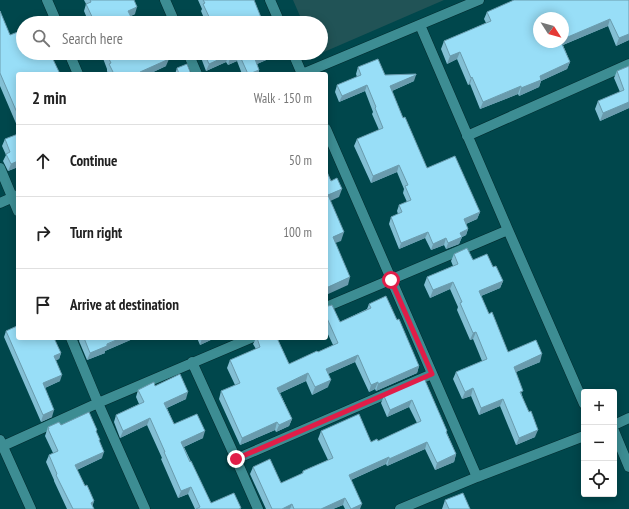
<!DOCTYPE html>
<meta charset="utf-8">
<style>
body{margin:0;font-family:"PT Sans Narrow",sans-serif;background:#f2f2f2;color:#222}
.controls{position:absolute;right:12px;bottom:12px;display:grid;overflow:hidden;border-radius:4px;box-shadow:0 2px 10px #0003}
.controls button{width:36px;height:36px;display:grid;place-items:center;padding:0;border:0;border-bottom:1px solid #e0e0e0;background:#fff;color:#222;font:20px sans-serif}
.compass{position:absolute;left:533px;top:12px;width:36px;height:36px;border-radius:50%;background:#fff;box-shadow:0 2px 10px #0003;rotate:126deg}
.stop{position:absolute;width:12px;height:12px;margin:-9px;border:3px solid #e11d48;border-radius:50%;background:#fff}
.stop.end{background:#e11d48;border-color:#fff;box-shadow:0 1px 4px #0008}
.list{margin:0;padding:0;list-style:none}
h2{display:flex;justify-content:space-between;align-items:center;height:52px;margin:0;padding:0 16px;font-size:17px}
h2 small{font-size:13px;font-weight:400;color:#767676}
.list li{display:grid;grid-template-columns:26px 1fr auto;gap:12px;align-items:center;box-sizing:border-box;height:72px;padding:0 16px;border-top:1px solid #e0e0e0}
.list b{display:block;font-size:15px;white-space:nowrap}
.list em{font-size:13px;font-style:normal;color:#767676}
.icon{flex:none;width:22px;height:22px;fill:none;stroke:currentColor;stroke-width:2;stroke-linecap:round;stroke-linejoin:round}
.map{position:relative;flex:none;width:629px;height:509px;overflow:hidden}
.search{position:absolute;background:#fff;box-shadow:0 2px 10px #0003;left:16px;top:16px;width:312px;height:44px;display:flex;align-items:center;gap:10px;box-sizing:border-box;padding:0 14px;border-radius:22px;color:#767676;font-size:15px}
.panel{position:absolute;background:#fff;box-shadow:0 2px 10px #0003;left:16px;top:72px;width:312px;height:268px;border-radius:4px}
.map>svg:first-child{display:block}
.built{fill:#215356}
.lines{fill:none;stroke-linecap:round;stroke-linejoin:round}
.minor-casing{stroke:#002b2e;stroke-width:11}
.minor{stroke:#3d8d93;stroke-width:10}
.wall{fill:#83bfd4}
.shaded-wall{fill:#6a9bad}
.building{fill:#98def7;stroke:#6a9bad}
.route{stroke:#e11d48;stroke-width:5}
</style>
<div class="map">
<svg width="629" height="509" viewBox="0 0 629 509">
<rect width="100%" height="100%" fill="#00474c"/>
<path class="built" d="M293,0H444L317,55L316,53H321V23H303Z"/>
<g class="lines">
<g class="minor-casing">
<path id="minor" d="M47,0L57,23
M165,0L175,23
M270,0L280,23
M420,25L508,230L584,404
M69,53L78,74
M188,53L197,74
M293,53L302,74
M302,74L479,0
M326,129L477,477
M467,136L629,64
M0,168L18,211
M0,203L18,195
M326,307L508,230
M71,338L98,403L145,509
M192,362L236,459L258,509
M614,425L629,418
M614,431L629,467
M0,440L31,509
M3,446L98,403L251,338
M236,459L432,374
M400,509L477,477L584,436"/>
</g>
<use href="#minor" class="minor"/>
</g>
<path class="wall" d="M84,0H134L135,14L131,16L134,23H89L84,11L86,4Z
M198,0H254L262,20L261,23H206L201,11L202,9Z
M629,0V40L616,46L608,26L563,45L570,62L567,69L541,81L539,87L519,96L518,94L480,109L470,84L468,85L457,59L447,64L441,49L444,41L486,23L484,19L487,12Z
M0,11L18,74V128L0,86Z
M101,53H166V66L149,74H108L107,71V69Z
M200,53H281L280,54L257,64L259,70L258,74H242L237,61L228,65L226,62L206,71L200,55Z
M629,66V108L600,121L595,109L598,101L620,92L614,78L617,71Z
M358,67L385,75L414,81L392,91L403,118L427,168L480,212L477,219L466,224L468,229L466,235L462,237L459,244L446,249L444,245L431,250L425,238L399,249L389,224L391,217L398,214L397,211L399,205L407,202L403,193L404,189L397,172L371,183L354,146L357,139L379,130L372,114L373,112L365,91L339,102L335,92L337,85L357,77L356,74Z
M177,68L191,74H175Z
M5,139L18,167L8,171L3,161L6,155L2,146Z
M454,254L493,267L503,281L500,288L481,296L489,314L508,352L540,362L516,372L522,395L535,437L516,445L500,406L479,415L471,396L462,399L453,379L456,372L482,361L473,339L470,340L457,310L458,307L450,289L430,298L424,285L427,277L453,266L451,261Z
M369,304L397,320L419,366L417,373L376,391L375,389L369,392L355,362L328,374V387L312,395L306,381L280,393L292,419L289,426L276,432L275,430L240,445L219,399L221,391L235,385L227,368L230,360L256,349L253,344L256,338H277L289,364L318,352L333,345L326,330V305L340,322L367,309Z
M6,331L18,338L61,353L59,359L56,360L60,381L45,388L52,417L41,422L4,337Z
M80,338H135L105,351V353L87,360L79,341Z
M197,338H215L200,345Z
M424,378L447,431V433L456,454L454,462L435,470L425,449L387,466L386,464L351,480L360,509H345L343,505L333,509H266L250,474L253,467L281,483L302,474L303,471L328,460L318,439L321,431L371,442L378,441L417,423L409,407L387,417L381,403L384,396Z
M155,386L186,399L167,408L174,424L203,438L184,447L211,503L240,509H195L188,494L178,498L161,459L162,458L147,425L120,438L114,422L116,415L139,404L136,397L138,390Z
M61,425L96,432L99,442L102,458L77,470L85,486L94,501L92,506L94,509H67L54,481V480L46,462L49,455L53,453L45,436L48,427Z
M445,500L470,509H442Z"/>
<path class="shaded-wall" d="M137,7L135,14L126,18L128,11Z
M610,19L608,26L558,47L560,42H563V39Z
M262,20L261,23H255Z
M629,34V40L616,46L619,38Z
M460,52L457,59L447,64L450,56Z
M269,53H281L280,54L252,66L255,59Z
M239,54L237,61L228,65L230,58Z
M229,55L226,62L206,71L209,64Z
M169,59L166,66L149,74H139L140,72Z
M570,62L567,69L541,81L539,87L519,96L521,88L540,76Z
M259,70L258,74H249Z
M416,75L414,81L387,93L390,86Z
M472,77L470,84L468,85L471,78Z
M367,85L365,91L339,102L342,96Z
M521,86L518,94L480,109L483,102Z
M629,102V108L600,121L603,113Z
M18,161V167L8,171L11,164Z
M399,165L397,172L371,183L373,176Z
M342,189L339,197L326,203L328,195Z
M480,212L477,219L461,226L464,219Z
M468,229L466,235L462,237L459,244L446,249L448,243L460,233Z
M344,232L341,241L330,245L333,237Z
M428,232L425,238L399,249L401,243Z
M446,238L444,245L431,250L433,244Z
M350,277L348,285L326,295V288Z
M503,281L500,288L476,298L479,291Z
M453,282L450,289L430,298L433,290Z
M476,332L473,339L470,340L473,333Z
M121,338H135L105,351V353L87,360L90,353Z
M202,338H215L200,345Z
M61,353L59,359L52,362L54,356Z
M542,354L540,362L511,374L514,367Z
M358,355L355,362L323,376L326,369Z
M419,366L417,373L376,391L378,384Z
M308,373L306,381L275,395L277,388Z
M62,375L60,381L40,390L43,383Z
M331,380L328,387L312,395L315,387Z
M378,382L375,389L369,392L371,385Z
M473,388L471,396L462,399L465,392Z
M188,392L186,399L162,410L164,403Z
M503,399L500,406L479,415L481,408Z
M412,400L409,407L387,417L390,410Z
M54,410L52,417L41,422L43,415Z
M150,418L147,425L120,438L123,431Z
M292,419L289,426L276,432L279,425Z
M277,422L275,430L240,445L242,438Z
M538,430L535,437L516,445L519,438Z
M205,431L203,438L179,449L181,442Z
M427,442L425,449L387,466L389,459Z
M104,452L102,458L72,472L75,465Z
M456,454L454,462L435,470L437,463Z
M389,457L386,464L346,482L349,475Z
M191,487L188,494L178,498L181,491Z
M345,498L343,505L333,509H321Z
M94,501L92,508L91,503Z
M292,504L290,509H282Z
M362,504L360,509H350Z"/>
<path class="building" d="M90,0H134L137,7L128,11L134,23H94H95L86,4L91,2Z
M203,0H254L262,20L255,23H212L203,4L205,3Z
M514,0H629V34L619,38L610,19L563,39V18H539V42H561L570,62L540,76L541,80L521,88V86L483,102L472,77L471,78L460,52L450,56L444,41L491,21L487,12Z
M0,11L10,35L23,30V53H50L60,74H18V115L0,73Z
M106,53H166L169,59L140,72V74H114L109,64L111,63Z
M204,53H269L255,59L259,70L249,74H248L239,54L230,58L229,55L209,64Z
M378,59L385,75L416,74V75L390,86L403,118L405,117L427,168L455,156L480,212L464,219L468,229L460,233L462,237L448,243L446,238L433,244L428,232L401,243L391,217L402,212L399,205L411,200L405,186L408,185L399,165L373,176L357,139L383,128L375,108L376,107L367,85L342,96L337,85L361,75L358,67Z
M187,64L191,74H179L177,68Z
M629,66V102L603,113L598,101L624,90L617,71Z
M18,134V161L11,164L6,154L10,152L5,139Z
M327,172L331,181L337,178L342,189L328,195L344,232L333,237L350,277L326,288V173Z
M467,248L473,260L487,254L493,267L496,266L503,281L479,291L489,314L492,312L508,352L536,340L542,354L514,367L523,391L520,392L529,412L531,411L538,430L519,438L503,399L481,408L473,388L465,392L456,372L487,359L476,332L473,333L460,303L462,302L453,282L433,290L427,277L458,264L454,254Z
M386,296L397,320L399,319L419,366L378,384V382L371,385L358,355L326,369L331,380L315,387L308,373L277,388L292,419L279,425L277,422L242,438L221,391L240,383L230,360L260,347L257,338H277L289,364L317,351L318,352L338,343L326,316V305L328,306L332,305L340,322L371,308L369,304Z
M17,326L18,329V338H54L61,353L54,356L62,375L43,383L54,410L43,415L6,331Z
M84,338H121L107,344V346L90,353Z
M180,374L188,392L164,403L174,424L197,414L205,431L181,442L190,462L191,461L211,503L234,493L241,508L239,509H196L200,507L191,487L181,491L164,452H165L150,418L123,431L116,415L144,402L138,390L154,382L155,386Z
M424,378L447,431L446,432L456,454L437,463L427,442L389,459V457L349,475L362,504L351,509L345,498L321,509H294L292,504L282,509H272L253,467L270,459L281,483L303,473V471L333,458L321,431L359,414L371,442L377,439L378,441L421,421L412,400L390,410L384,396Z
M89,412L97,430L96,431L100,440H99L104,452L75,465L85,486L87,485L94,501L91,503L94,509H73L56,475L57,474L49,455L58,451L48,429H49L48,427L59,422L61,425Z
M463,493L470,509H449L445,500Z"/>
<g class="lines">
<path class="route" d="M236,459L432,374L391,280"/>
</g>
</svg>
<div class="controls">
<button>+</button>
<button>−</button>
<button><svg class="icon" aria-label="locate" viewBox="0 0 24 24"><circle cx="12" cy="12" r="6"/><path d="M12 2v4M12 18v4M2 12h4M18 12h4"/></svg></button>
</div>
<svg class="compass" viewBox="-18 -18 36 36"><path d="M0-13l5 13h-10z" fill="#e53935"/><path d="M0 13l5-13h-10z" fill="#767676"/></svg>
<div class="stop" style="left:391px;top:280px"></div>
<div class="stop end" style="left:236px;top:459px"></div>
<div class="search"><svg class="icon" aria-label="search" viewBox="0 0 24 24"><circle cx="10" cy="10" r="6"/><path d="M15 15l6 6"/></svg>Search here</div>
<section class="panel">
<h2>2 min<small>Walk · 150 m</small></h2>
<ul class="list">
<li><svg class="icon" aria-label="ahead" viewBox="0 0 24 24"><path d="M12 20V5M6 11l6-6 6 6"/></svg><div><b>Continue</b></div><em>50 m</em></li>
<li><svg class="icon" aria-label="right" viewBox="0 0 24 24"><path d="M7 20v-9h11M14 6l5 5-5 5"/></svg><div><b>Turn right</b></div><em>100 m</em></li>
<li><svg class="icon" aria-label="arrive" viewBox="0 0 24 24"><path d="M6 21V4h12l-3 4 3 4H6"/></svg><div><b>Arrive at destination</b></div></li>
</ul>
</section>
</div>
